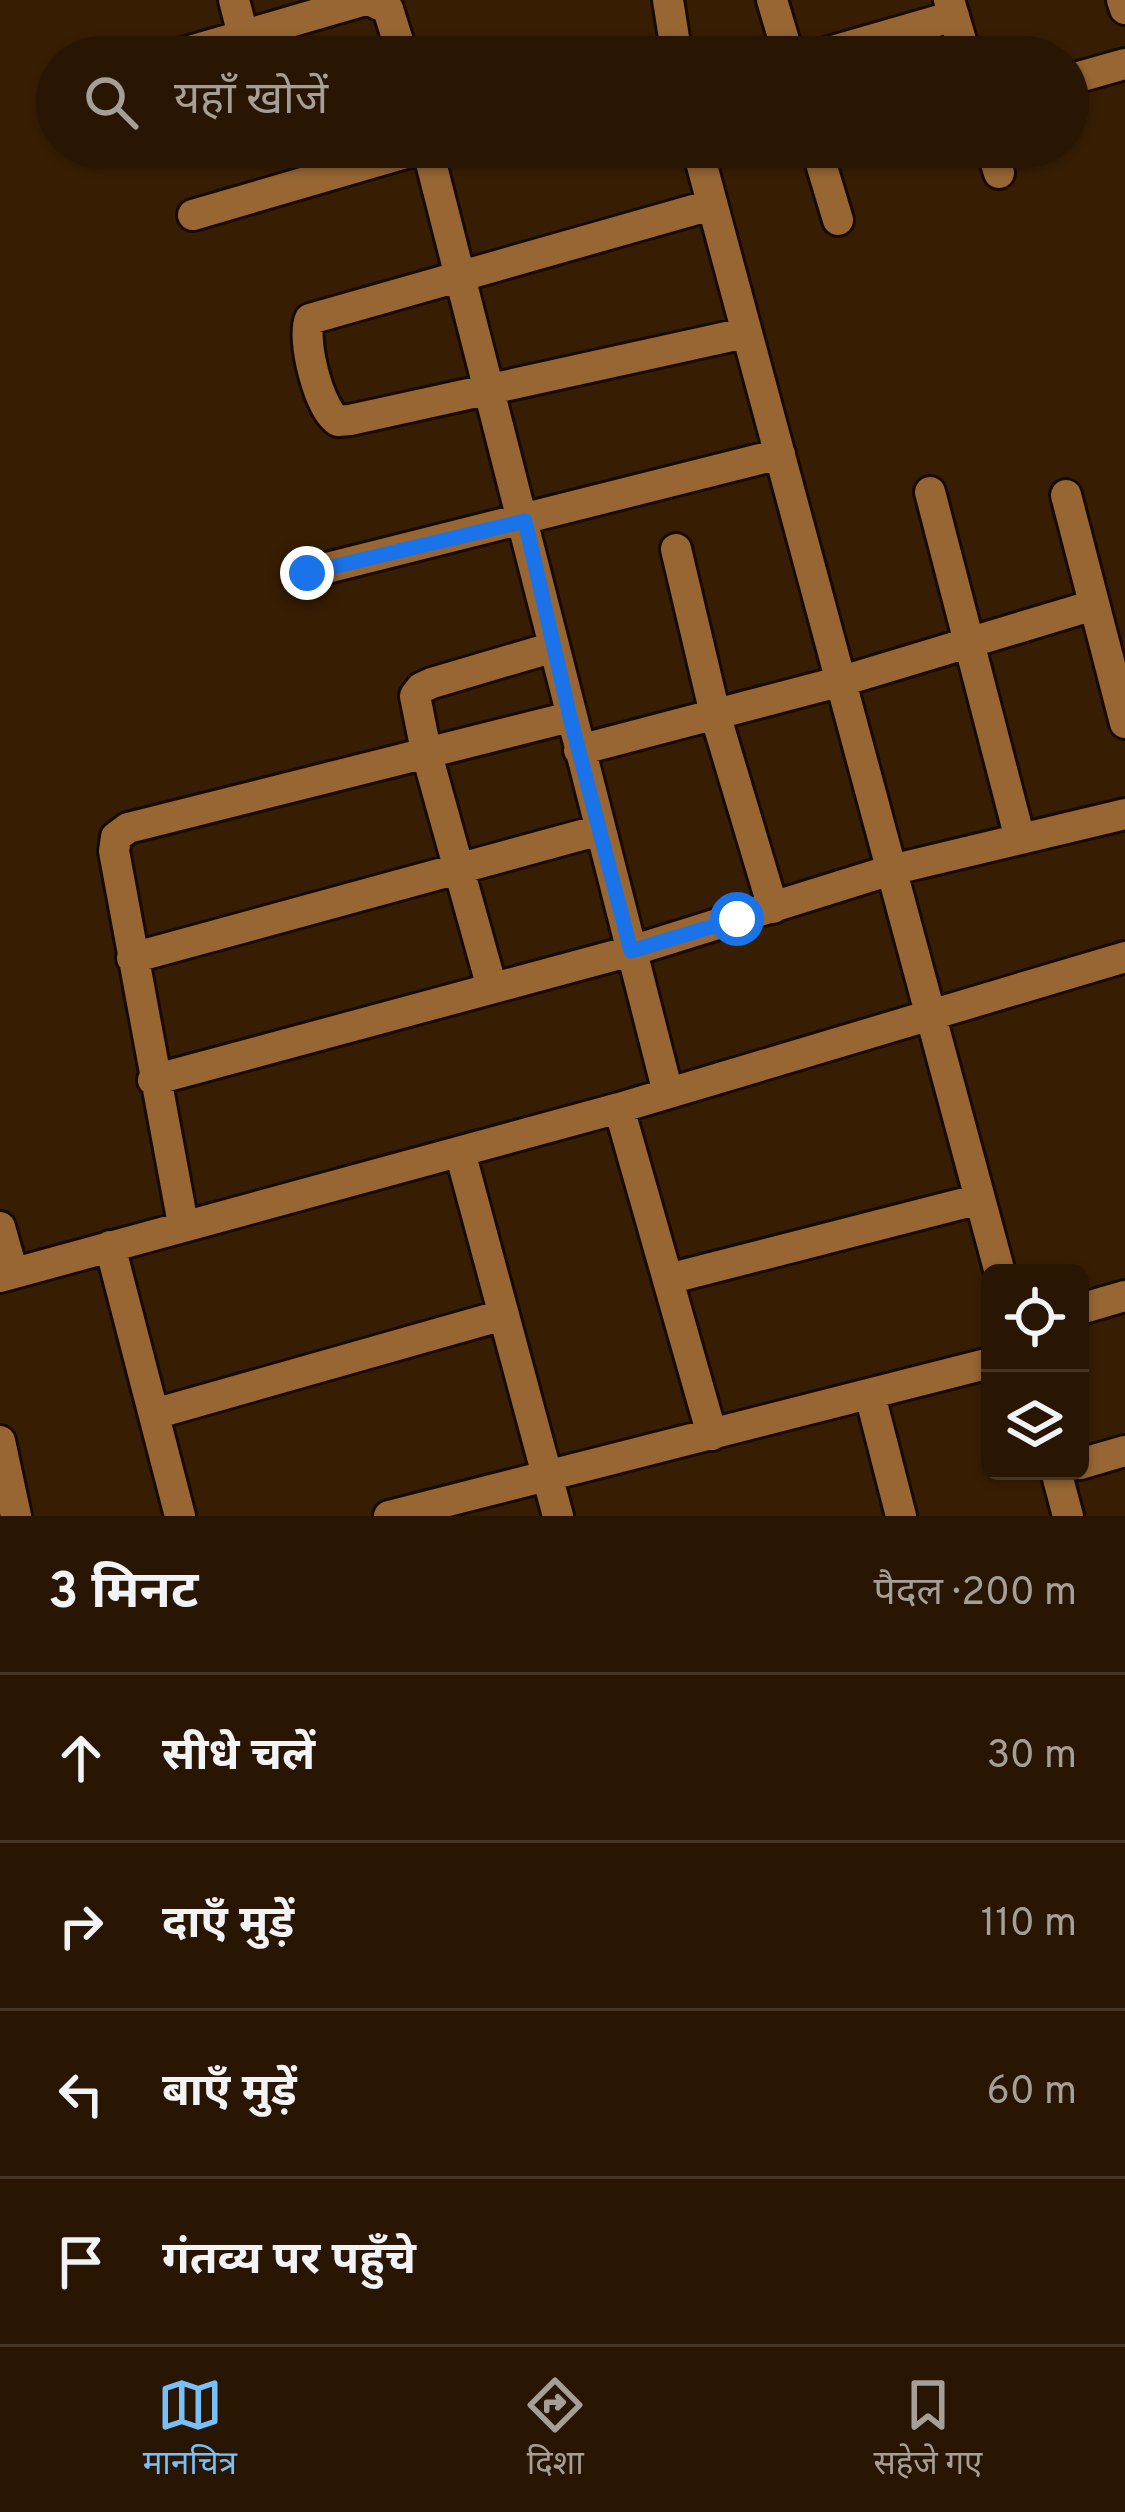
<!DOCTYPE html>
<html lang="hi">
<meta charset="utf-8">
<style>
body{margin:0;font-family:Overpass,"Noto Sans Devanagari",sans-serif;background:#352311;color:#f1f3f6}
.controls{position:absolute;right:36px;bottom:36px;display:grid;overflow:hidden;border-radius:18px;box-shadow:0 3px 9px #0004}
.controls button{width:108px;height:108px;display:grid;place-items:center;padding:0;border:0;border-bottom:3px solid #453524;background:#291602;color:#f1f3f6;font:60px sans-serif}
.stop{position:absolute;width:36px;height:36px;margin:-27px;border:9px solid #1a73e8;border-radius:50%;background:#fff}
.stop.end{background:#1a73e8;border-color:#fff;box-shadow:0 3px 12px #0008}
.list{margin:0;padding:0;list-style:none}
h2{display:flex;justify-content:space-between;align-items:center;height:156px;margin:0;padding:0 48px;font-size:51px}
h2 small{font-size:39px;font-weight:400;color:#a59f99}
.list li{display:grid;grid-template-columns:78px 1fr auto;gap:36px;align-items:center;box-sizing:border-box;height:168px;padding:0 48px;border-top:3px solid #453524}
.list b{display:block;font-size:45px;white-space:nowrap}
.list em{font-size:39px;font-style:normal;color:#a59f99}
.icon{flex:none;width:66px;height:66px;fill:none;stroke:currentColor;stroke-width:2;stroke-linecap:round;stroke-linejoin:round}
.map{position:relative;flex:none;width:1125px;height:1516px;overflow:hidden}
.search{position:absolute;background:#291602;box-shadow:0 3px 9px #0004;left:36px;right:36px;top:36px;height:132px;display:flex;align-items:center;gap:30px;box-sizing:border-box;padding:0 42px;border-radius:66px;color:#a59f99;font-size:45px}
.sheet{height:828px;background:#291602}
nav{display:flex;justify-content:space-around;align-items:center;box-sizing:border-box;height:168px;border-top:3px solid #453524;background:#291602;font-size:33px;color:#a59f99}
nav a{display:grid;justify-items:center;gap:6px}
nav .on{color:#79bff8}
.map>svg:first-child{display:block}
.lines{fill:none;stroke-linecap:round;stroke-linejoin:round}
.minor-casing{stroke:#190a00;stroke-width:36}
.minor{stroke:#976633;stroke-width:30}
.route{stroke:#1a73e8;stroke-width:15}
</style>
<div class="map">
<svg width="1125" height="1516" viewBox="0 0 1125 1516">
<rect width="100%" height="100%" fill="#371e03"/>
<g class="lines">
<g class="minor-casing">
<path id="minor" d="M234,0L243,35
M369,0L388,9L403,57
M668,0L677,57
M772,0L789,57
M949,0L966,57
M1122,0L1125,9
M173,56L365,0
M812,57L954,16
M1068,80L1125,64
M427,147C509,462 586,778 668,1093
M697,147L1000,1273
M816,147L838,220
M991,147L999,173
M711,205L310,319C301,338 319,410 338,421L350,420L745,333
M193,215L426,147
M930,492L1020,839
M1066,495L1125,723
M676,549L715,714L773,908
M307,573L780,454
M579,750L842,681L1094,605
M132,958L600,830
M492,988L426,751L415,696L421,688L432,683L554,647
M153,1080L631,951L891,870L1125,814
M619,1108L712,1435
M460,1152L558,1516
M183,1224L114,851L116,837L128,828L570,717
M0,1227L13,1273
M110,1246L180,1516
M0,1277L619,1108L1125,957
M668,1279L980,1199
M1080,1309L1125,1296
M870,1395L901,1516
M154,1414L503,1315
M0,1441L16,1516
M1080,1464L1125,1451
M1056,1471L1068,1516
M389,1516L990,1363"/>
</g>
<use href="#minor" class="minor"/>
</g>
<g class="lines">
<path class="route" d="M307,573L525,521L570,717L631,951L737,919"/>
</g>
</svg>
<div class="controls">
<button><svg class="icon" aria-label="locate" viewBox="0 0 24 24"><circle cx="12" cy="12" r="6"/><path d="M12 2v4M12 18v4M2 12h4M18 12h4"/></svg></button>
<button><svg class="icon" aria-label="layers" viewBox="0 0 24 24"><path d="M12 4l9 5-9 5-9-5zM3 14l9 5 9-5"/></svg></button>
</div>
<div class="stop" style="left:737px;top:919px"></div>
<div class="stop end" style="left:307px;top:573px"></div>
<div class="search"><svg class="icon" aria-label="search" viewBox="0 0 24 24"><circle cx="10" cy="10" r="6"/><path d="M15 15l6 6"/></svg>यहाँ खोजें</div>
</div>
<section class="sheet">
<h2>3 मिनट<small>पैदल · 200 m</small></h2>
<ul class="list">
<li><svg class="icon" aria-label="ahead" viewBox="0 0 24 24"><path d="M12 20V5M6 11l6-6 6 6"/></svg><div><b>सीधे चलें</b></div><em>30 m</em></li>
<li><svg class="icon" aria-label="right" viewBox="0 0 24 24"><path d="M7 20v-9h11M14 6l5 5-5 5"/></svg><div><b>दाएँ मुड़ें</b></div><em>110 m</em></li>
<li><svg class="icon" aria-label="left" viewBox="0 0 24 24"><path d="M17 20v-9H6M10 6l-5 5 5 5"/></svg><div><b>बाएँ मुड़ें</b></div><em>60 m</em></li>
<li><svg class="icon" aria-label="arrive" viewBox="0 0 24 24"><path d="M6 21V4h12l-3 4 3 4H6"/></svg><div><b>गंतव्य पर पहुँचे</b></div></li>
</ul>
</section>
<nav>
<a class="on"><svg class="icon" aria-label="map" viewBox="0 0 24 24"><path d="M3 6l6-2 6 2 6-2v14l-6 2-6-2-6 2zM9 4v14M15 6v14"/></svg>मानचित्र</a>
<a><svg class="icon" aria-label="directions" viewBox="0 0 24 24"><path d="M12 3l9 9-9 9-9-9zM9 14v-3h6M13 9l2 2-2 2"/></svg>दिशा</a>
<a><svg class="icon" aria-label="saved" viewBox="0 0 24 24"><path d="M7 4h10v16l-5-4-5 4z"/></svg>सहेजे गए</a>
</nav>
